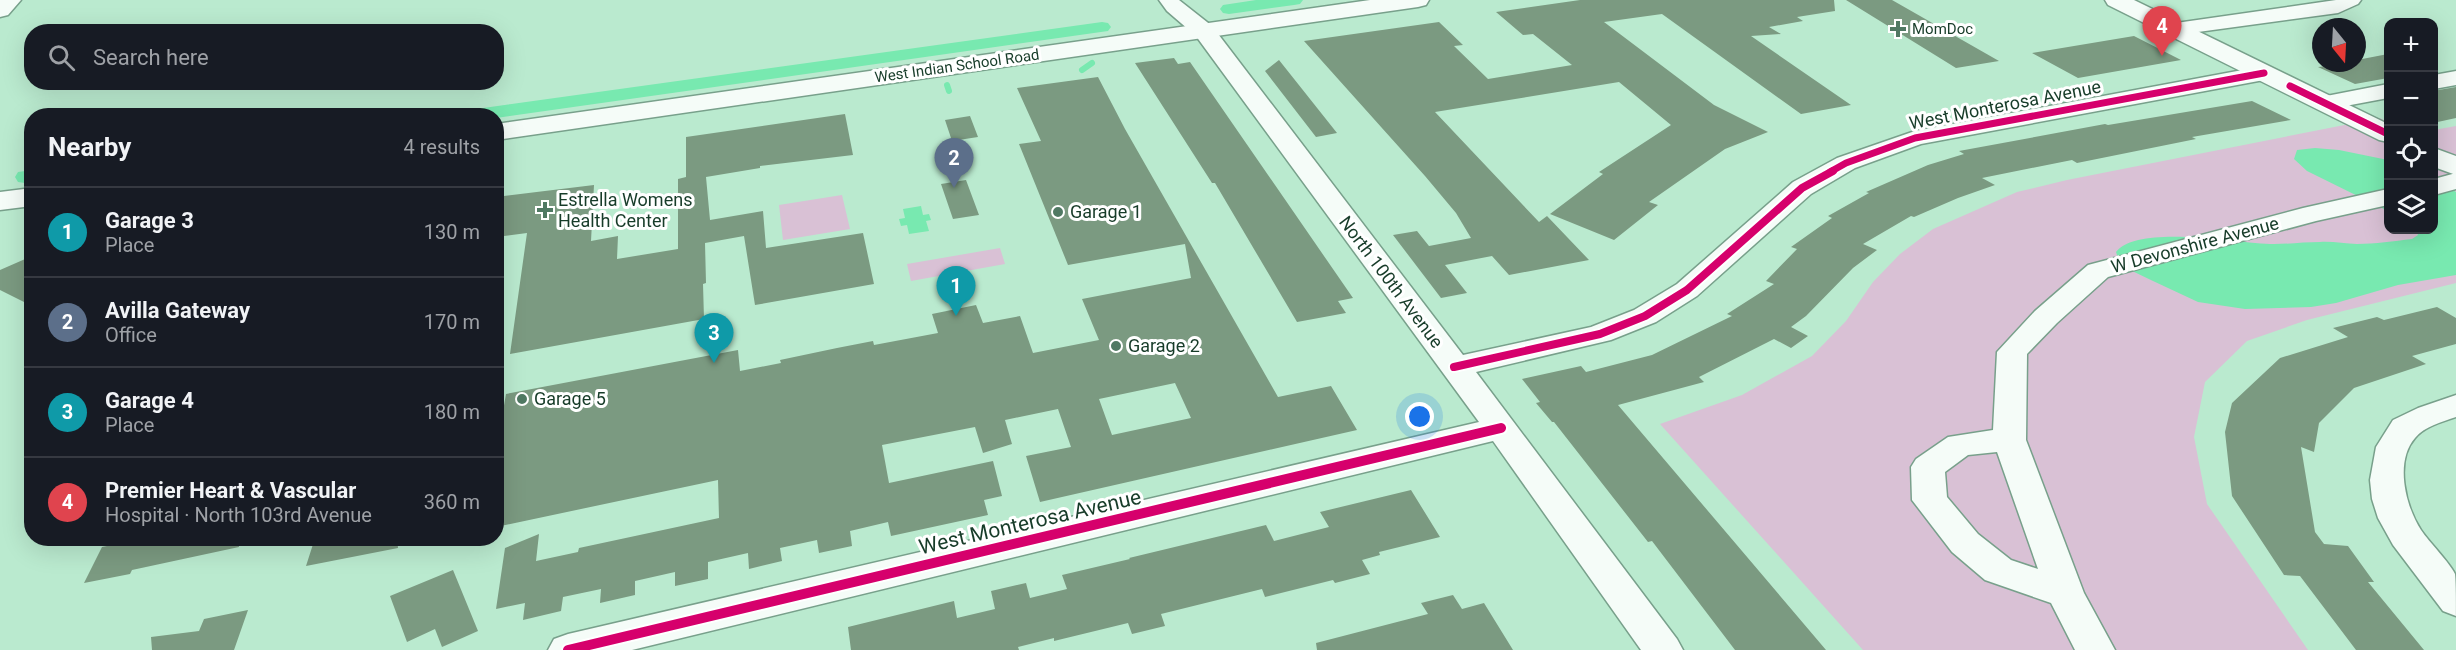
<!DOCTYPE html>
<meta charset="utf-8">
<style>
body{margin:0;font-family:Roboto,sans-serif;background:#20242c;color:#f1f3f6}
.controls{position:absolute;right:18px;top:18px;display:grid;overflow:hidden;border-radius:12px;box-shadow:0 6px 24px #0002}
.controls button{width:54px;height:54px;display:grid;place-items:center;padding:0;border:0;border-bottom:2px solid #363941;background:#171b24;color:#f1f3f6;font:30px sans-serif}
.compass{position:absolute;left:2312px;top:18px;width:54px;height:54px;border-radius:50%;background:#171b24;box-shadow:0 6px 24px #0002;rotate:162deg}
.you{position:absolute;left:1420px;top:417px;width:21px;height:21px;margin:-15px;border:4px solid #fff;border-radius:50%;background:#1a73e8;box-shadow:0 0 0 9px #1a73e833}
.badge{display:grid;place-items:center;width:39px;height:39px;border-radius:50%;background:#db2777;color:#fff;font-size:20px;font-weight:700}
.pin{position:absolute;translate:-50% -50px;filter:drop-shadow(0 2px 3px #0008)}
.pin::after{content:'';position:absolute;top:32px;width:21px;height:18px;background:inherit;clip-path:polygon(0 0,100% 0,50% 100%)}
.list{margin:0;padding:0;list-style:none}
h2{display:flex;justify-content:space-between;align-items:center;height:78px;margin:0;padding:0 24px;font-size:26px}
h2 small{font-size:20px;font-weight:400;color:#9ea1a6}
.list li{display:grid;grid-template-columns:39px 1fr auto;gap:18px;align-items:center;box-sizing:border-box;height:90px;padding:0 24px;border-top:2px solid #363941}
.list b{display:block;font-size:22px;white-space:nowrap}
.list p{margin:0;font-size:20px;white-space:nowrap;color:#9ea1a6}
.list em{font-size:20px;font-style:normal;color:#9ea1a6}
.icon{flex:none;width:33px;height:33px;fill:none;stroke:currentColor;stroke-width:2;stroke-linecap:round;stroke-linejoin:round}
.map{position:relative;flex:none;width:2456px;height:650px;overflow:hidden}
.search{position:absolute;background:#171b24;box-shadow:0 6px 24px #0002;left:24px;top:24px;width:480px;height:66px;display:flex;align-items:center;gap:15px;box-sizing:border-box;padding:0 21px;border-radius:24px;color:#9ea1a6;font-size:22px}
.panel{position:absolute;background:#171b24;box-shadow:0 6px 24px #0002;left:24px;top:108px;width:480px;height:438px;border-radius:24px}
.map>svg:first-child{display:block}
.green{fill:#d9c1d5}
.water{fill:#78e9b0}
.lines{fill:none;stroke-linecap:round;stroke-linejoin:round}
.stream{stroke:#78e9b0;stroke-width:6}
.canal{fill:#78e9b0;fill-rule:evenodd}
.building{fill:#7b9a81;fill-rule:evenodd}
.street-casing{stroke:#78a08b;stroke-width:3}
.secondary-casing{stroke:#78a08b;stroke-width:3}
.street{fill:#f5fcf8;fill-rule:evenodd}
.secondary{fill:#f5fcf8;fill-rule:evenodd}
.cycleway-far2-casing{stroke:#fff;stroke-width:10}
.cycleway-far1-casing{stroke:#fff;stroke-width:12}
.cycleway-casing{stroke:#fff;stroke-width:14}
.cycleway-far2{stroke:#d6006c;stroke-width:7}
.cycleway-far1{stroke:#d6006c;stroke-width:8}
.cycleway{stroke:#d6006c;stroke-width:10}
.poi-dot{fill:#507963;stroke:#fff;stroke-width:2}
.labels{text-anchor:middle;stroke-width:6;stroke-linejoin:round;paint-order:stroke}
.far-poi-label{font-size:15px;fill:#173c29;stroke:#fff;text-anchor:start}
.far-street-label{font-size:15px;fill:#173c29;stroke:#fff}
.street-label{font-size:18px;fill:#173c29;stroke:#fff}
.poi-label{font-size:18px;fill:#173c29;stroke:#fff;text-anchor:start}
.near-street-label{font-size:21px;fill:#173c29;stroke:#fff}
</style>
<div class="map">
<svg width="2456" height="650" viewBox="0 0 2456 650">
<rect width="100%" height="100%" fill="#baeacf"/>
<path class="green" d="M2380,118L2388,122V230H2434V130L2456,126V283L2307,320L2247,341L2205,382L2194,437L2207,504L2308,650H1863L1660,424L1742,395L1812,356L1846,321L1873,282L1900,254L1933,229L2017,192L2067,180Z
M842,195L850,229L783,240L779,205Z
M1000,248L1005,264L911,281L907,264Z"/>
<path class="water" d="M2315,148L2339,150L2388,160V211L2307,171L2294,159L2297,150Z
M2434,178L2456,192V275L2398,285L2336,303L2311,307L2245,309L2198,302L2153,281L2128,269L2119,261L2116,252C2138,223 2241,244 2274,244C2289,244 2305,242 2320,242C2332,241 2345,244 2357,244C2375,244 2394,241 2412,239L2418,235L2416,230H2434Z
M921,206L923,215L929,214L931,220L926,221L929,231L909,234L907,225L901,226L899,219L905,218L903,209Z"/>
<g class="lines">
<path class="stream" d="M1082,70L1092,63
M947,85L949,91"/>
<path class="canal" d="M1256,0H1303L1300,4L1294,5L1229,14L1223,13L1220,9L1223,5Z
M1102,22L1108,23L1111,27L1108,31L496,118V116H459L462,112L469,110Z
M32,170V184L18,182L15,177L18,172Z"/>
</g>
<path class="building" d="M1580,0H1834L1835,11L1797,17L1803,21L1769,27L1781,34L1751,36L1851,105L1801,114L1662,14L1604,22L1714,105L1768,132L1725,149L1649,202L1658,205L1614,240L1550,214L1603,174L1599,172L1671,125L1619,82L1435,112L1539,222L1547,216L1589,260L1509,275L1492,256L1445,265L1467,293L1441,298L1393,235L1417,231L1429,246L1471,238L1456,213L1425,176L1304,41L1439,22L1463,45L1454,46L1488,79L1572,65L1533,34L1523,35L1496,12Z
M1846,0H1892L1999,61L1956,68Z
M2134,36L2181,60L2078,78L2032,53Z
M2388,54V78L2355,84L2318,67L2357,63V60Z
M1174,58L1178,64L1190,62L1353,298L1338,301L1346,313L1297,322L1215,183H1212L1135,63Z
M1279,60L1337,133L1316,137L1265,71Z
M1098,77L1125,129L1278,397L1331,386L1357,430L1040,502L1026,456L1071,447L1058,409L1005,420L1012,444L983,453L975,427L882,445L889,483L993,461L1002,496L984,500L988,515L891,536L888,522L850,531L852,546L819,553L817,540L780,548L782,561L749,569L748,553L708,562V579L675,586V572L635,581V595L600,603L601,589L563,597L561,611L523,620L525,603L496,609L505,548L539,534L536,561L578,552L579,548L719,518L718,480L496,527V451L506,394L738,350L740,371L781,363L780,360L837,348L873,341L874,345L938,333L932,314L976,305L983,323L1020,316L1033,353L1099,340L1082,299L1191,278L1185,244L1068,265L1019,144L1041,141L1017,88ZM1175,383L1191,418L1112,435L1099,399Z
M2456,87V118L2433,123V91Z
M2252,101L2291,120L2192,137L2196,139L2077,163L2072,160L1982,178L1995,185L1958,198L1914,217L1911,216L1863,244L1877,250L1853,268L1806,316L1791,327L1808,336L1791,348L1774,339L1699,377L1704,382L1618,405L1826,650H1735L1652,541L1648,542L1554,422H1552L1536,403L1540,402L1522,379L1581,366L1586,372L1652,355L1732,316L1727,314L1774,284L1766,281L1797,249L1791,247L1832,218L1828,216L1869,193L1866,192L1928,165L1964,154L1959,151L2105,124L2108,125Z
M845,114L853,155L760,166V168L706,177L710,220L763,211L766,248L863,233L874,284L755,305L744,236L705,243L706,283L703,284L704,319L510,354L527,233L496,237V197L594,185L591,241L618,236L617,259L678,249V179L686,177V137Z
M970,116L978,137L952,141L945,120Z
M966,180L979,215L953,219L941,184Z
M32,256V306L0,290V270Z
M2437,307L2456,318V344L2412,356L2426,364L2354,388L2319,423L2314,452L2301,447L2315,532L2324,544L2348,546L2374,582H2368L2424,650H2356L2300,576L2284,575L2232,496L2225,432L2232,403L2280,358L2348,337L2333,328L2377,317L2384,320Z
M1411,490L1440,537L1379,552L1380,555L1362,560L1370,574L1335,583L1333,580L1265,597L1262,589L1161,614L1165,626L1132,634L1128,623L1054,641V638L1018,647L1019,650H851L848,627L954,601L957,618L995,609L991,591L1026,583L1030,598L1067,589L1062,575L1130,559L1129,558L1266,525L1274,541L1329,527L1320,512Z
M146,538H238L239,547L132,570L130,574L84,583L102,547Z
M315,538H397L398,548L306,566Z
M453,570L478,631L442,647L435,629L407,642L390,596Z
M1453,595L1462,609L1484,603L1513,650H1317L1316,643L1428,614L1421,603Z
M248,610L234,650H152L151,637L199,631L204,619Z"/>
<g class="lines">
<g class="street-casing">
<path id="street" d="M1159,0H1179L1212,26L1463,355L1591,327L1634,310L1677,284L1793,182L1837,158L1915,131L2264,66L2272,68L2275,73L2272,78L2264,80L1921,144L1855,168L1811,194L1697,296L1656,322L1611,340L1476,372L1677,639L1683,650H1641L1493,441L632,650H548L554,639L568,634L1479,422L1196,36L1167,11Z
M2336,0H2361L2358,4L2338,13L2176,35L2168,34L2165,29L2168,24L2176,23Z
M2456,71V85L2434,89V75Z
M2388,84V98L2324,110L2316,108L2312,103L2316,98Z
M2456,173V189L2434,195V179Z
M2388,189V205L2316,221L2108,277L2057,323L2027,354L2026,440L2084,593L2115,650H2075L2051,603L1985,580L1952,552L1912,500L1911,467L1916,459L1948,437L1993,430L1997,352L2035,311L2088,265L2303,208ZM1997,452L2038,569L2011,560L1978,534L1947,497L1945,472L1968,455Z
M2456,395V417C2442,422 2425,426 2415,438C2394,462 2406,507 2421,530C2429,542 2450,563 2455,574C2456,582 2456,606 2456,616L2443,611L2393,545L2378,518L2372,499L2370,480L2376,447L2393,420L2418,408Z"/>
</g>
<g class="secondary-casing">
<path id="secondary" d="M0,0H21L8,15L0,17Z
M1370,0H1429L1426,5L1418,7L496,140V124Z
M2105,0H2134L2388,124V142L2379,140L2108,5Z
M2434,148L2456,156V175L2434,167Z
M32,188V206L0,210V192Z"/>
</g>
<use href="#street" class="street"/>
<use href="#secondary" class="secondary"/>
<g class="cycleway-far2-casing">
<path id="cycleway-far2" d="M2290,86L2388,134
M1830,172L1846,163L1915,138L2264,73"/>
</g>
<g class="cycleway-far1-casing">
<path id="cycleway-far1" d="M1454,367L1600,334L1645,316L1687,290L1802,188L1833,171"/>
</g>
<g class="cycleway-casing">
<path id="cycleway" d="M568,650L1501,428"/>
</g>
<use href="#cycleway-far2" class="cycleway-far2"/>
<use href="#cycleway-far1" class="cycleway-far1"/>
<use href="#cycleway" class="cycleway"/>
</g>
<g class="poi-dot">
<path d="M1895 20h6v6h6v6h-6v6h-6v-6h-6v-6h6z"/>
<path d="M542 201h6v6h6v6h-6v6h-6v-6h-6v-6h6z"/>
<circle cx="1058" cy="212" r="6"/>
<circle cx="1116" cy="346" r="6"/>
<circle cx="522" cy="399" r="6"/>
</g>
<g class="labels">
<g class="far-poi-label">
<text x="1912" y="34">MomDoc</text>
</g>
<g class="far-street-label">
<text transform="translate(957 66) rotate(-8)" y="5">West Indian School Road</text>
</g>
<g class="street-label">
<text transform="translate(2005 105) rotate(-11)" y="6">West Monterosa Avenue</text>
<text transform="translate(2195 245) rotate(-15)" y="6">W Devonshire Avenue</text>
<text transform="translate(1391 282) rotate(53)" y="6">North 100th Avenue</text>
</g>
<g class="poi-label">
<text x="558" y="206">Estrella Womens<tspan x="558" dy="21">Health Center</tspan></text>
<text x="1070" y="218">Garage 1</text>
<text x="1128" y="352">Garage 2</text>
<text x="534" y="405">Garage 5</text>
</g>
<g class="near-street-label">
<text transform="translate(1030 522) rotate(-13)" y="7">West Monterosa Avenue</text>
</g>
</g>
</svg>
<div class="controls">
<button>+</button>
<button>−</button>
<button><svg class="icon" aria-label="locate" viewBox="0 0 24 24"><circle cx="12" cy="12" r="6"/><path d="M12 2v4M12 18v4M2 12h4M18 12h4"/></svg></button>
<button><svg class="icon" aria-label="layers" viewBox="0 0 24 24"><path d="M12 4l9 5-9 5-9-5zM3 14l9 5 9-5"/></svg></button>
</div>
<svg class="compass" viewBox="-18 -18 36 36"><path d="M0-13l5 13h-10z" fill="#e53935"/><path d="M0 13l5-13h-10z" fill="#9ea1a6"/></svg>
<div class="you"></div>
<div class="pin badge" style="left:956px;top:316px;background:#0f9aa8">1</div>
<div class="pin badge" style="left:954px;top:188px;background:#5c6f8a">2</div>
<div class="pin badge" style="left:714px;top:363px;background:#0f9aa8">3</div>
<div class="pin badge" style="left:2162px;top:56px;background:#e0444e">4</div>
<div class="search"><svg class="icon" aria-label="search" viewBox="0 0 24 24"><circle cx="10" cy="10" r="6"/><path d="M15 15l6 6"/></svg>Search here</div>
<section class="panel">
<h2>Nearby<small>4 results</small></h2>
<ul class="list">
<li><span class="badge" style="background:#0f9aa8">1</span><div><b>Garage 3</b><p>Place</p></div><em>130 m</em></li>
<li><span class="badge" style="background:#5c6f8a">2</span><div><b>Avilla Gateway</b><p>Office</p></div><em>170 m</em></li>
<li><span class="badge" style="background:#0f9aa8">3</span><div><b>Garage 4</b><p>Place</p></div><em>180 m</em></li>
<li><span class="badge" style="background:#e0444e">4</span><div><b>Premier Heart &amp; Vascular</b><p>Hospital · North 103rd Avenue</p></div><em>360 m</em></li>
</ul>
</section>
</div>
